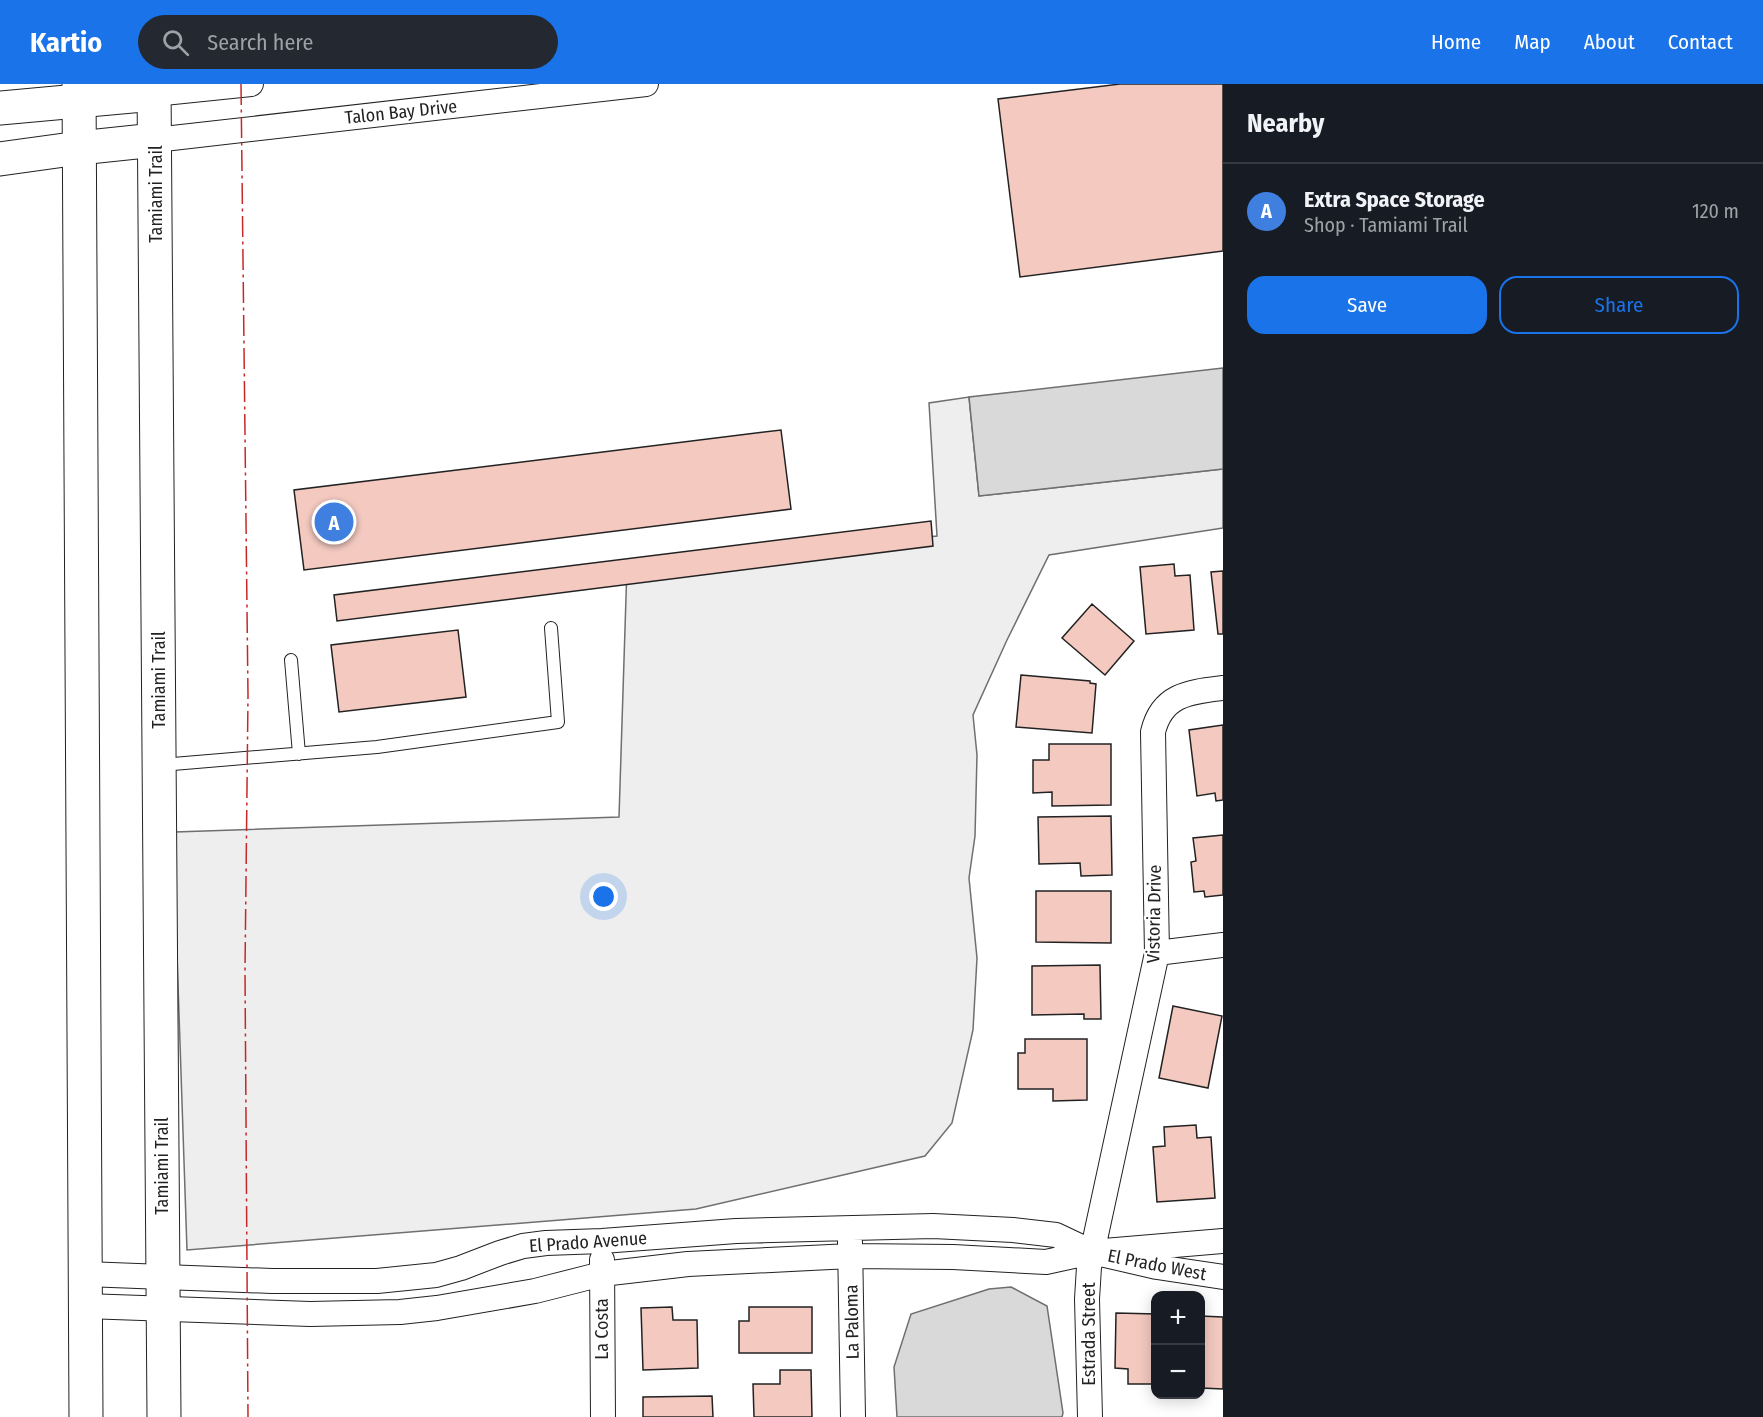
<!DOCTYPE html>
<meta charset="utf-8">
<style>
body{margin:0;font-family:"Fira Sans Condensed",sans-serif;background:#242831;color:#f1f3f6}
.controls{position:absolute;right:18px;bottom:18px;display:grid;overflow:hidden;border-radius:12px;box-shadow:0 3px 15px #0003}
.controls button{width:54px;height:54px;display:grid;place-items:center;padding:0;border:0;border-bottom:2px solid #363941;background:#171b24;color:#f1f3f6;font:30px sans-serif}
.you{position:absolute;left:604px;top:813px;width:21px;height:21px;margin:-15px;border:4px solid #fff;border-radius:50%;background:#1a73e8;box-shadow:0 0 0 9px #1a73e833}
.badge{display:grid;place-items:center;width:39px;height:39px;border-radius:50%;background:#1a73e8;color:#fff;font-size:20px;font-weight:700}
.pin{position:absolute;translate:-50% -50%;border:3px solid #fff;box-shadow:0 2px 6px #0006}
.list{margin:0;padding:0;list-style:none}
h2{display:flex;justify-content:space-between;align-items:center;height:78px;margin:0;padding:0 24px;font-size:26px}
h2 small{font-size:20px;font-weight:400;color:#9ea1a6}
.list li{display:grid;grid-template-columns:39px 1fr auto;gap:18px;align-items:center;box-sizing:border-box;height:96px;padding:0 24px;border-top:2px solid #363941}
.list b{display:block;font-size:22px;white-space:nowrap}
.list p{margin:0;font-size:20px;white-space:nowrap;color:#9ea1a6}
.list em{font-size:20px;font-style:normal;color:#9ea1a6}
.actions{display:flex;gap:12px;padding:18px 24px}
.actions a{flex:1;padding:14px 0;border:2px solid #1a73e8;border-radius:18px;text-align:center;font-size:21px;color:#1a73e8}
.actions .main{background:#1a73e8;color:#fff}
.icon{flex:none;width:33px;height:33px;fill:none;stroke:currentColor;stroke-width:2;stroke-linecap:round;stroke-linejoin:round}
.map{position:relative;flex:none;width:1223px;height:1333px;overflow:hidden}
header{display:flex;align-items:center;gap:36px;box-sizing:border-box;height:84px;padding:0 30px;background:#1a73e8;color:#fff}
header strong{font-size:28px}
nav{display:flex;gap:33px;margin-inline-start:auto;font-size:21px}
.search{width:420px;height:54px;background:#242831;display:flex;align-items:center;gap:15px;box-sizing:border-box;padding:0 21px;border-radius:33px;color:#9ea1a6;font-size:22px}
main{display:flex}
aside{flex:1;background:#171b24}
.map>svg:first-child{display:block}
.green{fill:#eee;stroke:#6f6f6f;stroke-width:1.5}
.water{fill:#d9d9d9;stroke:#6f6f6f;stroke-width:1.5}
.building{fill:#f3c9c0;stroke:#222;stroke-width:1.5}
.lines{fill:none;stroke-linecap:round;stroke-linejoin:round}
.lane-casing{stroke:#222;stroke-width:14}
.street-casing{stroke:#222;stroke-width:26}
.secondary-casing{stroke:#222;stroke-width:35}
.primary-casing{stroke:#222;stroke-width:35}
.lane{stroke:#fff;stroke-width:12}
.street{stroke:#fff;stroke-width:24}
.secondary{stroke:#fff;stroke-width:33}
.primary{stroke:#fff;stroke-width:33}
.power{stroke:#c62828;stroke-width:1.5;stroke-dasharray:21 4.5 3 4.5;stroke-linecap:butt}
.labels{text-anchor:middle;stroke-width:4.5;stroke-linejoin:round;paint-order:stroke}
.street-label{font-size:18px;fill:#222;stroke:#fff}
</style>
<header>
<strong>Kartio</strong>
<div class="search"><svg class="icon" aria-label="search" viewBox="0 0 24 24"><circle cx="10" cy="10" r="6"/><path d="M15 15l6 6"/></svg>Search here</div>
<nav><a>Home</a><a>Map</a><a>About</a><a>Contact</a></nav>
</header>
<main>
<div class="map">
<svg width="1223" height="1333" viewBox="0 0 1223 1333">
<rect width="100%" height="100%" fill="#fff"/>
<path class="green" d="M969,313L979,412L1223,385V444L1049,471L1007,556L973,631L977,671L975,752L969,794L977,874L973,946L952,1039L925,1072L696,1125L187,1166L176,841L175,748L619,733L627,482L937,452L929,319Z"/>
<path class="water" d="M1223,284V385L979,412L969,313Z
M1011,1203L1047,1222L1063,1329L1062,1333H897L894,1283L911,1230L989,1205Z"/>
<path class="building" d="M1120,0H1223V167L1020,193L998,15Z
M781,346L791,425L304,486L294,406Z
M931,437L933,462L337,537L334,511Z
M1174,480L1175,492L1190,491L1194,546L1146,550L1140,483Z
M1223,487V550H1218L1211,488Z
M1092,520L1134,557L1105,591L1062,554Z
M458,546L466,613L339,628L331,561Z
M1021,591L1090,597V599L1096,600L1092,649L1016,643Z
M1223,641V716L1216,717L1215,709L1197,712L1189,646Z
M1049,660H1111V721L1052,722V708L1033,709V676H1049Z
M1111,732L1112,791L1081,792L1080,779L1039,780L1038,733Z
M1223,751V811L1205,813L1204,807L1194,808L1191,778L1196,777L1193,754Z
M1036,807H1111V859L1036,858Z
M1100,881L1101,935H1084V930L1032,931V882Z
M1173,922L1222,932L1208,1004L1159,994Z
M1025,955H1087V1016L1053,1017V1005H1018V969H1025Z
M1196,1041L1197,1054L1211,1053L1215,1114L1157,1118L1153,1063L1165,1062L1164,1043Z
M672,1223L673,1236H697L698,1284L643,1286L641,1224Z
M749,1223H812V1269H739V1237H749Z
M1116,1229L1156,1230V1300H1128V1285L1115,1284Z
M1200,1232L1223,1233V1305L1202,1304Z
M780,1286H811L812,1333H754L753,1300H780Z
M712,1312L713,1333H643V1313Z"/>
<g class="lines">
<g class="lane-casing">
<path id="lane" d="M291,576L299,670
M161,681L377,663L558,638L551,544"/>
</g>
<g class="street-casing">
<path id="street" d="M154,10L251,0
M155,56L646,0
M1157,869L1223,861
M850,1158L853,1333
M602,1176L603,1333
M85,1190L272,1197H377L436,1191L461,1184L500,1169L523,1162L546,1159L602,1157L736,1147L933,1142L1013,1146L1056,1151L1092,1168L1157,1183L1223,1193
M85,1222L310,1230L400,1228L437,1224L535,1207L602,1190L688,1180L851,1172L953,1173L1046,1178L1092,1168L1223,1157
M1090,1333L1087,1215L1089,1183L1157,869L1153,648C1162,610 1190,608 1223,604"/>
</g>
<g class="secondary-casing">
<path id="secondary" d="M0,24L154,10
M0,75L79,64L155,56"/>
</g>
<g class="primary-casing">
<path id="primary" d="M79,0L86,1333
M154,0L164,1333"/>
</g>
<use href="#lane" class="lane"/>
<use href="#street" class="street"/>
<use href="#secondary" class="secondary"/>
<use href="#primary" class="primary"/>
<path class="power" d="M241,0L248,612L245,887L248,1333"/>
</g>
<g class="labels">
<g class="street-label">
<text transform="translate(401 28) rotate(-6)" y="6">Talon Bay Drive</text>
<text transform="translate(156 110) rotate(-90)" y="6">Tamiami Trail</text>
<text transform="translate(159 596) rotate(-90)" y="6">Tamiami Trail</text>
<text transform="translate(1154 830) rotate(-89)" y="6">Vistoria Drive</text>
<text transform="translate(162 1082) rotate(-90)" y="6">Tamiami Trail</text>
<text transform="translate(588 1158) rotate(-4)" y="6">El Prado Avenue</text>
<text transform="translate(1157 1181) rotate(11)" y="6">El Prado West</text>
<text transform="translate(852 1238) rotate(-91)" y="6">La Paloma</text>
<text transform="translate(602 1245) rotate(-90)" y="6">La Costa</text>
<text transform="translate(1089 1250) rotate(-90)" y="6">Estrada Street</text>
</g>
</g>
</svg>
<div class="controls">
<button>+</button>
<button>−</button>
</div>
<div class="you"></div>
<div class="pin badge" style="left:334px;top:438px;background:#3f7fe0">A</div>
</div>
<aside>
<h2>Nearby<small></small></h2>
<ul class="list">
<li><span class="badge" style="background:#3f7fe0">A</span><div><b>Extra Space Storage</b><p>Shop · Tamiami Trail</p></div><em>120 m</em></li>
</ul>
<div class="actions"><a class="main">Save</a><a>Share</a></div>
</aside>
</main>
